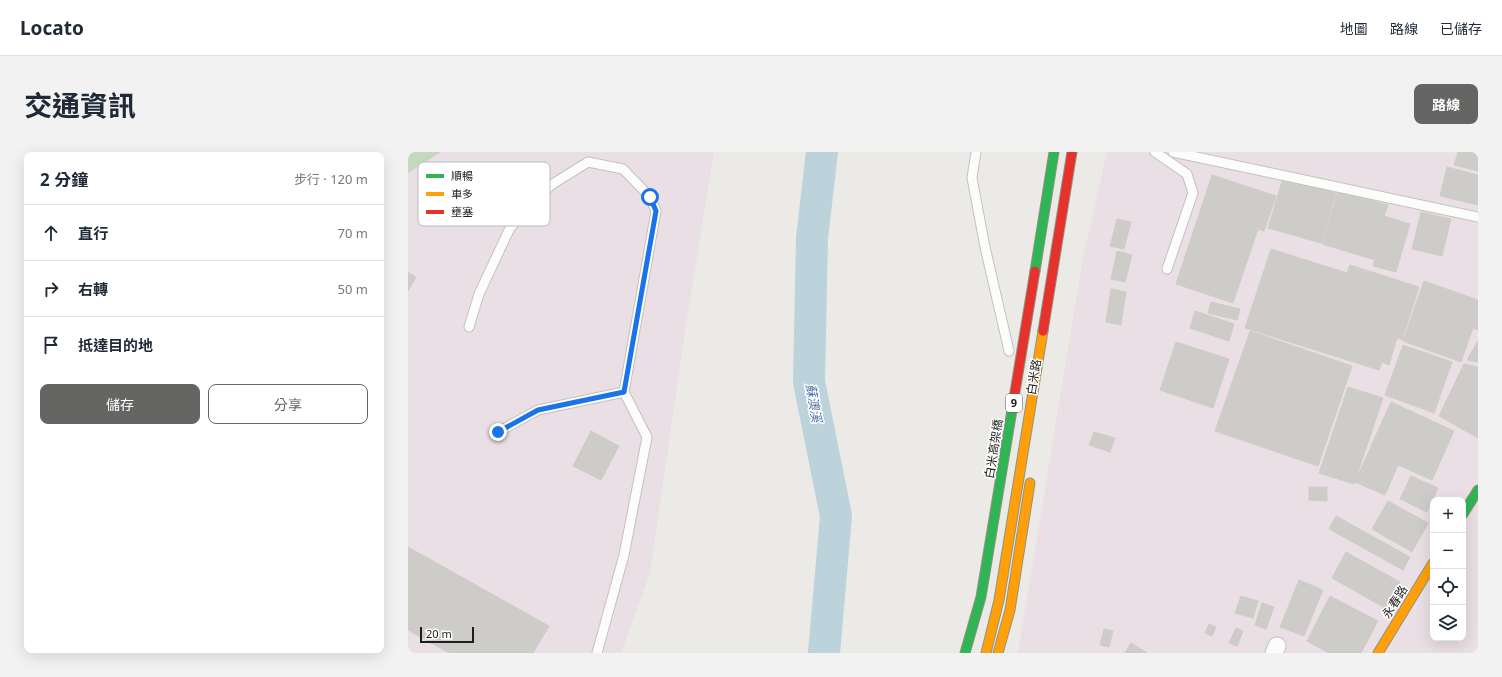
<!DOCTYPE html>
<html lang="zh-TW">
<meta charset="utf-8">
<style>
body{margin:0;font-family:"Noto Sans","Noto Sans TC",sans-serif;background:#f2f2f3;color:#1f2937}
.controls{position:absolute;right:12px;bottom:12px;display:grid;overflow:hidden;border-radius:8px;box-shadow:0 4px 16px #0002}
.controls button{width:36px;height:36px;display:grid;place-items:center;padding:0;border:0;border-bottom:1px solid #e0e1e3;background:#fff;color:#1f2937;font:20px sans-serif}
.scale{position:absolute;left:12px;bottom:10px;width:54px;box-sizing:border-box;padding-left:4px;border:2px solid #1d1d1d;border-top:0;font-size:11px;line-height:14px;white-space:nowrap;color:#1d1d1d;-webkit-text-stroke:3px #fff;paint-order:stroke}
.stop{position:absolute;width:12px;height:12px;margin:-9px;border:3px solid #1a73e8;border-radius:50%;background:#fff}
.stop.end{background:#1a73e8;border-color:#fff;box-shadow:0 1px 4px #0008}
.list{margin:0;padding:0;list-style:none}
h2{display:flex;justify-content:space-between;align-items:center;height:52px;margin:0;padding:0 16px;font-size:17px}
h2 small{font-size:13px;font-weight:400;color:#747a83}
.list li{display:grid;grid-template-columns:26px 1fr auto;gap:12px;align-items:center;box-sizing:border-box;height:56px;padding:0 16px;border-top:1px solid #e0e1e3}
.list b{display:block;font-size:15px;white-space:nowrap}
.list em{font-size:13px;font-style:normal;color:#747a83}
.actions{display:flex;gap:8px;padding:12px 16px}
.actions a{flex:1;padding:9px 0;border:1px solid #656563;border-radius:8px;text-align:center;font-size:14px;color:#656563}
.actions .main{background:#656563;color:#fff}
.icon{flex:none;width:22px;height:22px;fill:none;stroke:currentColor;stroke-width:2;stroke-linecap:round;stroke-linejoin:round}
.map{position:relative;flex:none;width:1070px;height:501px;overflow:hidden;border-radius:8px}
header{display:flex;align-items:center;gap:24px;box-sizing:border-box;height:56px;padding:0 20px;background:#fff;border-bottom:1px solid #e0e1e3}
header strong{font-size:19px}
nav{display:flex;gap:22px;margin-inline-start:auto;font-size:14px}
.intro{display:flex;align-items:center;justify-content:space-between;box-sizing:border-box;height:96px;padding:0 24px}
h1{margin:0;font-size:28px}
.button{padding:10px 18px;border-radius:8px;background:#656563;color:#fff;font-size:14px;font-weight:700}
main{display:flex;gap:24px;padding:0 24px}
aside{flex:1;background:#fff;border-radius:8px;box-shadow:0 4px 16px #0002}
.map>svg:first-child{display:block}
.industrial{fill:#e9dfe4;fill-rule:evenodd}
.forest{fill:#c5d8bd}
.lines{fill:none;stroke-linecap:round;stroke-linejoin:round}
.river{stroke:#bcd3dc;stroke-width:32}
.building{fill:#ceccc9;stroke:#cfccc8}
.lane-casing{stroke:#c3c2c0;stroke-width:11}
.street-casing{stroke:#c3c2c0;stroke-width:19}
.fast-casing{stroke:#919380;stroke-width:11}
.slow-casing{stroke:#919380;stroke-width:11}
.jam-casing{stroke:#919380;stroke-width:11}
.lane{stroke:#fcfcfb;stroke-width:9}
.street{stroke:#fcfcfb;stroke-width:17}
.fast{stroke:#30b455;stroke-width:9}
.slow{stroke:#ff9f0a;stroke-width:9}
.jam{stroke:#e5322d;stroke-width:9}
.route{stroke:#1a73e8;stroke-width:5}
.labels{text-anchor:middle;stroke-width:3;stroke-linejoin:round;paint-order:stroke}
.shield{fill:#fff;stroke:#616161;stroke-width:1}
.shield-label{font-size:11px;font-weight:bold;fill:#1d1d1d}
.street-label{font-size:12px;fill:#1d1d1d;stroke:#fff}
.water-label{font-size:13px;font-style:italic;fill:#5174a5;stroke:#fff}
.key{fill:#fff;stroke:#bbb;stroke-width:1}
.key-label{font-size:11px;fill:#1d1d1d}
</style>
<header>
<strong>Locato</strong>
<nav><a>地圖</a><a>路線</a><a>已儲存</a></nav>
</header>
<div class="intro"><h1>交通資訊</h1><a class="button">路線</a></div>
<main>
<aside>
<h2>2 分鐘<small>步行 · 120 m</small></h2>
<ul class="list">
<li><svg class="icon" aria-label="ahead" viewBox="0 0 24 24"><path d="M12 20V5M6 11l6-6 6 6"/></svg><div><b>直行</b></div><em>70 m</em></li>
<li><svg class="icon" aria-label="right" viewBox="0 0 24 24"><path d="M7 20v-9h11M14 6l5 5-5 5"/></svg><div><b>右轉</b></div><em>50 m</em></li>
<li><svg class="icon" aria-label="arrive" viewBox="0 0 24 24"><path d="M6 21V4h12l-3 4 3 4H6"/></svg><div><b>抵達目的地</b></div></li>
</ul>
<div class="actions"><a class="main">儲存</a><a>分享</a></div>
</aside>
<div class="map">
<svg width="1070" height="501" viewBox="0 0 1070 501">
<rect width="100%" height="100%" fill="#eceae6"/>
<path class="industrial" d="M4,0H306L278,173L242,421L213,501H0V4Z
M699,0H1070V501H610L675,106ZM1025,348H1055V486H1025Z"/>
<path class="forest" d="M0,0H33L0,21Z"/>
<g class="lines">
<path class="river" d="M414,0L404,86L401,230L428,364L416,501"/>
</g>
<path class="building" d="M1050,0H1070V19L1046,13Z
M1039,15L1070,23V53L1032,44Z
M804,23L868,44L856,79L850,77L825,151L768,132Z
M875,26L928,41L913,91L860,76Z
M930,39L980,53L976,64L1002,72L988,120L965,114L967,108L914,92Z
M1013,60L1043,67L1034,104L1004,97Z
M709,67L723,70L716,97L702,94Z
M863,97L939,121L942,113L1011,135L994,188L989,186L981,213L974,210L971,218L837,176Z
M709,99L724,103L717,130L703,127Z
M0,120L8,125L0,139Z
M1016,129L1070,148V178L1065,176L1053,210L995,189Z
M703,137L718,140L713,173L698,170Z
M803,150L832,157L829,168L800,161Z
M787,159L826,172L821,189L782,176Z
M842,179L944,214L910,314L807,279Z
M1070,189V210L1059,208Z
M768,190L821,207L805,256L752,238Z
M995,193L1044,210L1026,261L977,243Z
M1056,212L1070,215V286L1031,264Z
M940,235L975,246L946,332L911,321Z
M983,250L1046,279L1024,328L990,313L977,343L947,330Z
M183,279L211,294L193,328L165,314Z
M686,280L707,286L702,300L681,293Z
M1003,324L1030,336L1019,360L992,347Z
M901,335H919V349L901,348Z
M980,349L1020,371L1004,400L964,377Z
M928,364L1002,405L995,418L921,377Z
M0,395L141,474L125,501H41L0,478Z
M938,400L992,430L977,456L924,426Z
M891,428L915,438L896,484L872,475Z
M833,444L850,449L845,466L827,461Z
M922,444L970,469L953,501H921L899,489Z
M854,451L866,455L858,477L847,473Z
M801,472L808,475L804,484L797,481Z
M828,476L835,479L829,494L821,491Z
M696,477L705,479L701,495L692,493Z
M723,491L739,501H717Z"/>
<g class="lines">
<g class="lane-casing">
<path id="lane" d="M568,0L564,26L577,95L601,199
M747,0L779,22L785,41L759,117
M765,0L1070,65
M61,175L71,142L102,76L143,33L180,10L215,17L242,45L248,59L216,240L239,285L216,403L189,501
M90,280L130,258L216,240"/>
</g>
<g class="street-casing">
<path id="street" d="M866,501L869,494"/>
</g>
<g class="fast-casing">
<path id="fast" d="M627,119L646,0
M1055,362L1070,338
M557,501L573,445L605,252"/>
</g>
<g class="slow-casing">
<path id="slow" d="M578,501L591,448L635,179
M590,501L602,458L622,331
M970,501L1025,411"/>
</g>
<g class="jam-casing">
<path id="jam" d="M635,179L664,0
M605,252L627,119"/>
</g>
<use href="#lane" class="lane"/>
<use href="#street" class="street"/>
<use href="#fast" class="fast"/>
<use href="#slow" class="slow"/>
<use href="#jam" class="jam"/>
</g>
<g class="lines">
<path class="route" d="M90,280L130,258L216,240L248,59L242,45"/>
</g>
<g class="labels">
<rect class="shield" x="598" y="242" width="16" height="18" rx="3"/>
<g class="shield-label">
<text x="606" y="255">9</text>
</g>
<g class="street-label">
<text transform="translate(626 225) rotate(-81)" y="4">白米路</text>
<text transform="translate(586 297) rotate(-81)" y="4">白米高架橋</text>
<text transform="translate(987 450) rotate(-58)" y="4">永春路</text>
</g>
<g class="water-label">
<text transform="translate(406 251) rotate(80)" y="5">蘇澳溪</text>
</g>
</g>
<rect x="10" y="10" width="132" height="64" rx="6" class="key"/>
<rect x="18" y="22" width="18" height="4" fill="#30b455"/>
<rect x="18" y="40" width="18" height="4" fill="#ff9f0a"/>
<rect x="18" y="58" width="18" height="4" fill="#e5322d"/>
<g class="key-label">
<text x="43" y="28">順暢</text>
<text x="43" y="46">車多</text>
<text x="43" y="64">壅塞</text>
</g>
</svg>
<div class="controls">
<button>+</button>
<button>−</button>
<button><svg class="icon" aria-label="locate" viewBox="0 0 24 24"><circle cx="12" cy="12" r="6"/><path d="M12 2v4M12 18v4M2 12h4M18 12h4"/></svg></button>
<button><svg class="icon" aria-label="layers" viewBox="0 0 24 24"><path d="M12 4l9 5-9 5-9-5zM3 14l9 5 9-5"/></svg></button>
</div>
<div class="scale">20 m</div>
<div class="stop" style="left:242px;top:45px"></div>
<div class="stop end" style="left:90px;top:280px"></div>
</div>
</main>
